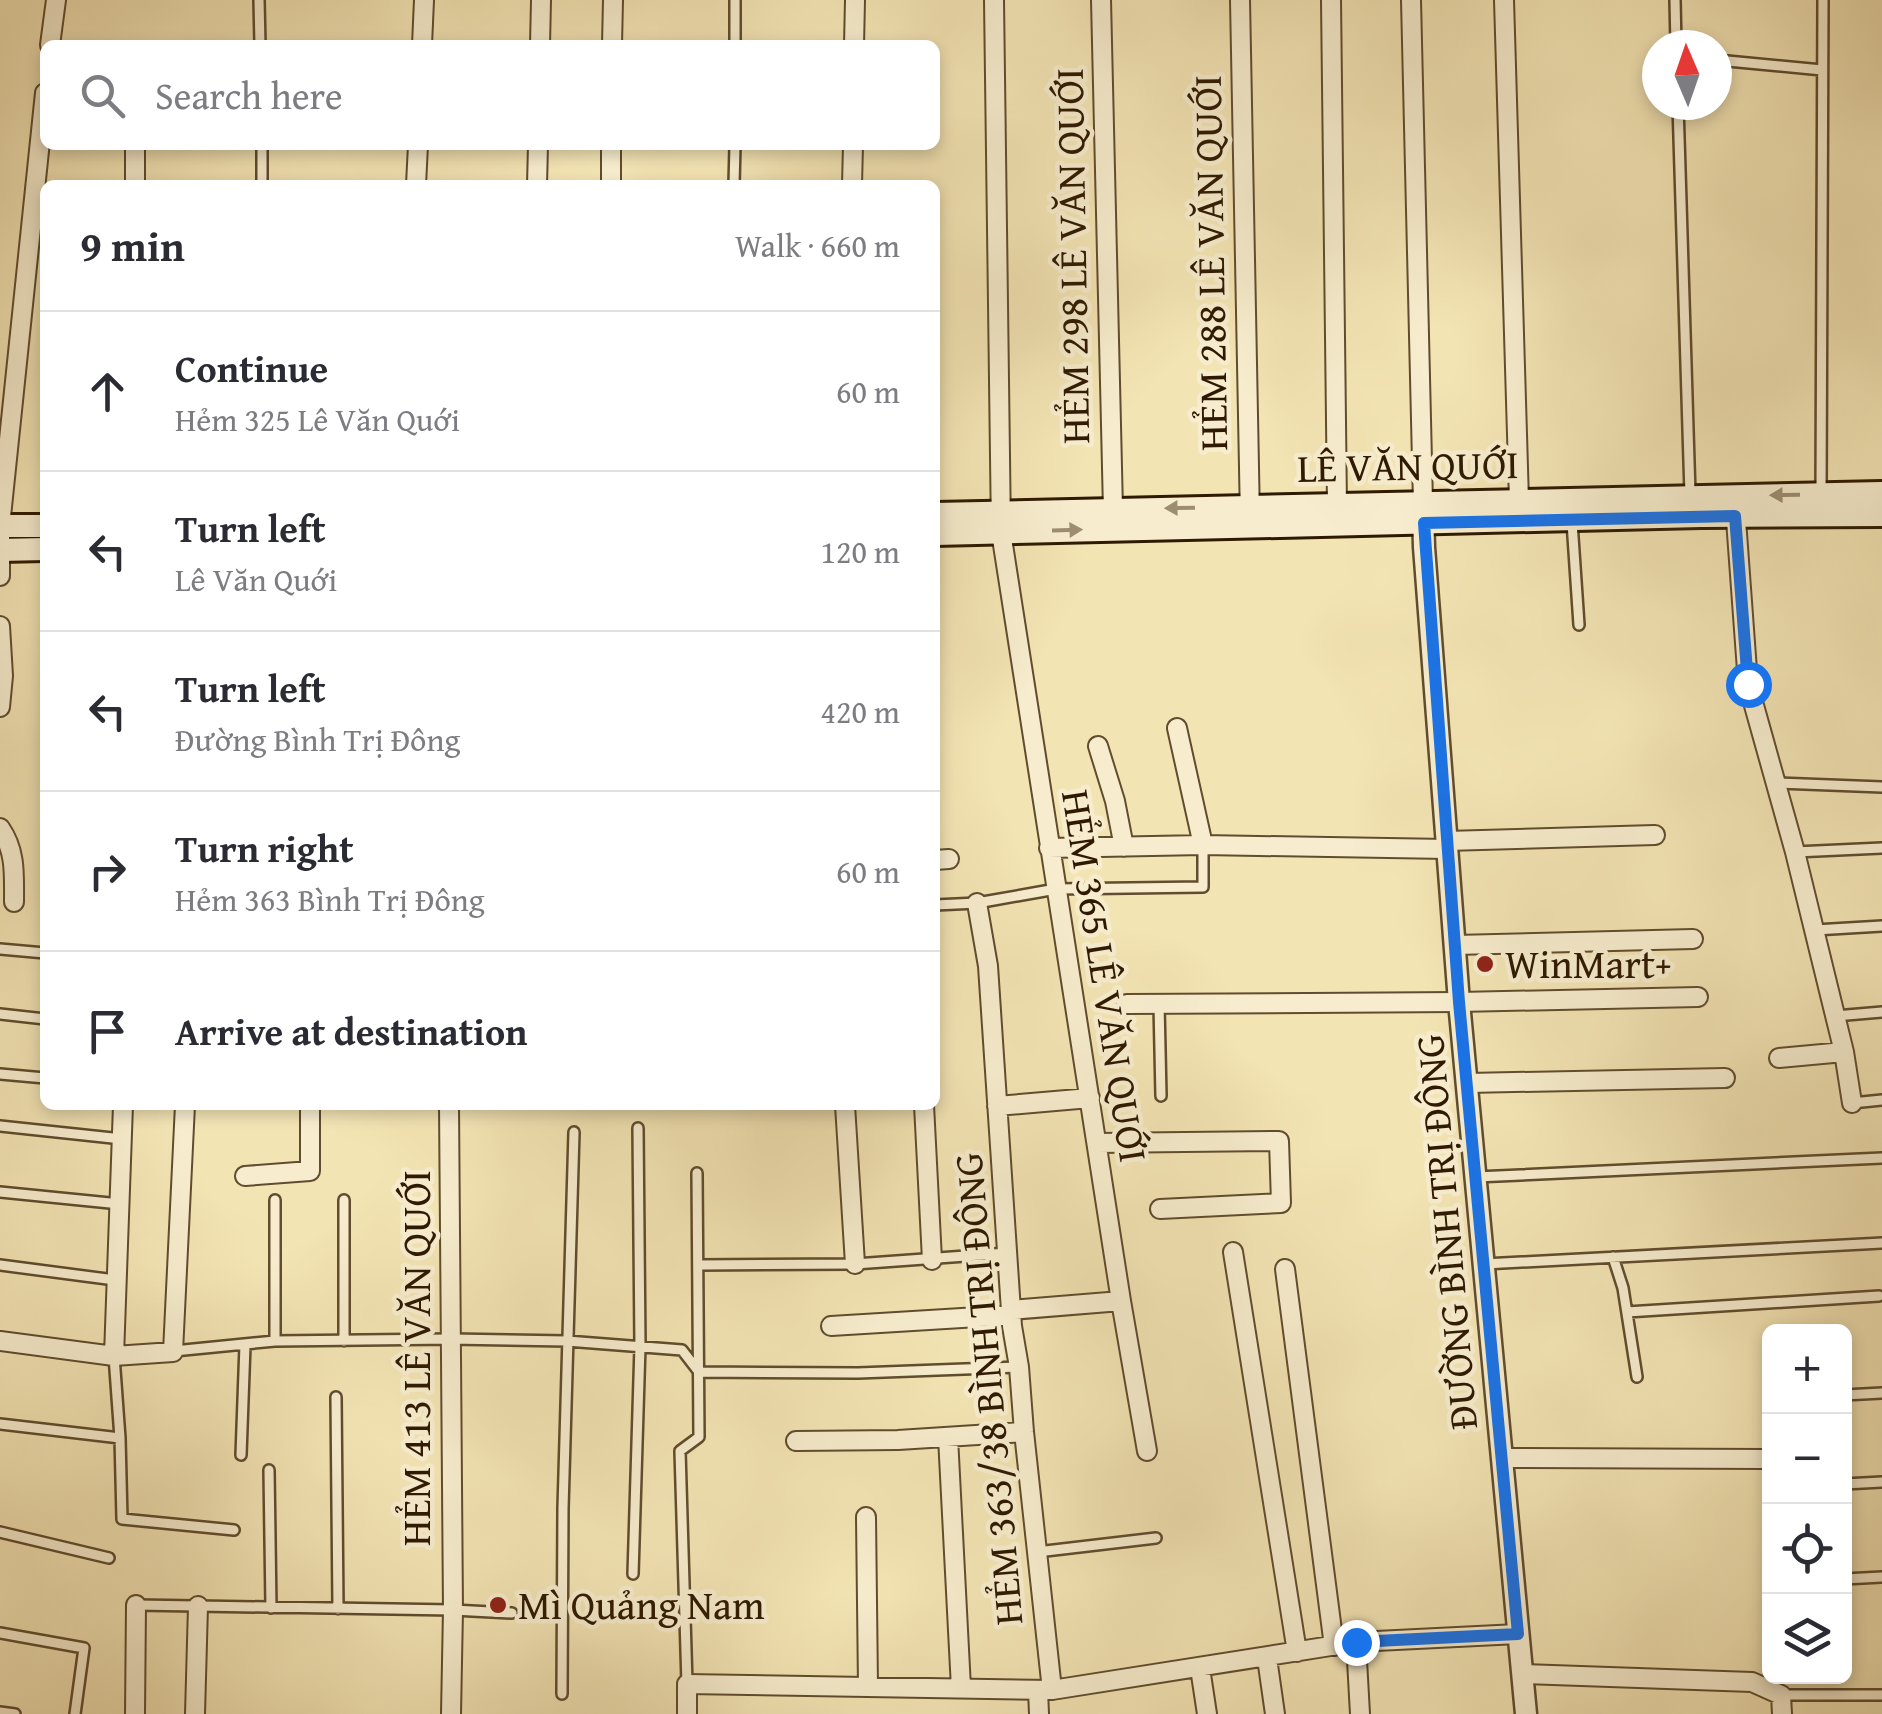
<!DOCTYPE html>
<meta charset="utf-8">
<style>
body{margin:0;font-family:"Gentium Book Plus",serif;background:#f2f2f3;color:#2b2b33}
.controls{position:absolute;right:30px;bottom:30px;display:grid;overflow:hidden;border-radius:15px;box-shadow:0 5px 15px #0003}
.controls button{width:90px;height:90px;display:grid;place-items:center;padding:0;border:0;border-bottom:2px solid #e1e1e2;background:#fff;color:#2b2b33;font:50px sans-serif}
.compass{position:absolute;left:1642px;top:30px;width:90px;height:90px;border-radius:50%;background:#fff;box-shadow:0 5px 15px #0003;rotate:358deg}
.stop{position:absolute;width:30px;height:30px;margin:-22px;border:8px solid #1a73e8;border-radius:50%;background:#fff}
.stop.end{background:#1a73e8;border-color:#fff;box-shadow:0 2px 10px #0008}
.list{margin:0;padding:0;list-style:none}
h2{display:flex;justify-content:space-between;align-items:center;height:130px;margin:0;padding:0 40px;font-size:42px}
h2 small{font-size:32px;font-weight:400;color:#7c7c81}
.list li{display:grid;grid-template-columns:65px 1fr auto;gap:30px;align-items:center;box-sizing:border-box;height:160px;padding:0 40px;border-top:2px solid #e1e1e2}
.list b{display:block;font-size:38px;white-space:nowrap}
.list p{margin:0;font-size:32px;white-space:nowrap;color:#7c7c81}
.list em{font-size:32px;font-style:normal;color:#7c7c81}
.icon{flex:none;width:55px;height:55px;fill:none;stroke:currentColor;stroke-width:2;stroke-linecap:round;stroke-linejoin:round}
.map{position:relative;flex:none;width:1882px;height:1714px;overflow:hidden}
.search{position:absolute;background:#fff;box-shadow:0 5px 15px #0003;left:40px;top:40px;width:900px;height:110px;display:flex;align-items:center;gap:25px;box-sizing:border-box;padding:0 35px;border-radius:15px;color:#7c7c81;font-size:38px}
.panel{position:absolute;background:#fff;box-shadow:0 5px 15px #0003;left:40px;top:180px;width:900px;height:930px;border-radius:15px}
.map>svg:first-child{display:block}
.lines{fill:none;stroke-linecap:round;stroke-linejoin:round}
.service-casing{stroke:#604c2e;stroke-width:14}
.minor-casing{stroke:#604c2e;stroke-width:22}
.tertiary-casing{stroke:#604c2e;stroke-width:25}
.secondary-casing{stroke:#2f1a01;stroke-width:28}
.service{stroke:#f7edce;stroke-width:9}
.minor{stroke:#f7edce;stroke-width:18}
.tertiary{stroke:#f7edce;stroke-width:20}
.secondary{stroke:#f7edce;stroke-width:22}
.oneway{fill:#9d8e72}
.route{stroke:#1a73e8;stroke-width:12}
.poi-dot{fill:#8f2418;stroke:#f7edce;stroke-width:4}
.labels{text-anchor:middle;stroke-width:9;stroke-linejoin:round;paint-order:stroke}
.street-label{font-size:40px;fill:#2f1a01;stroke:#f7edce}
.poi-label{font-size:40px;fill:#2f1a01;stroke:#f7edce;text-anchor:start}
</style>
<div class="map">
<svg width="1882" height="1714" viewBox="0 0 1882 1714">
<rect width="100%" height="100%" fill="#f3e4b4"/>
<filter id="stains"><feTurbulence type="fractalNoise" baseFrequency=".002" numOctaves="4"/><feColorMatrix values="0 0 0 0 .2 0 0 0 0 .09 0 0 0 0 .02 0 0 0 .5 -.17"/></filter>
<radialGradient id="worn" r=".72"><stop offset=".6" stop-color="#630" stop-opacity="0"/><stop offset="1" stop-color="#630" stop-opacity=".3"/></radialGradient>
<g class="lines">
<g class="service-casing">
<path id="service" d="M259,0L260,45
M1675,0L1676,45
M735,45V0
M1717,60L1822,70
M1678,105L1690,494
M262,145V185
M734,185L735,145
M1821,492L1823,0
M1572,522L1579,625
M1776,783L1882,787
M1795,852L1882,848
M935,905L977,903L1056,889L1203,887V845
M1815,930L1882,926
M0,949L45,953
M1159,1004L1161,1096
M0,1014L45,1019
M1835,1016L1882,1012
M0,1074L45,1078
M1852,1103L1882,1100
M0,1126L122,1139
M1476,1177L1882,1158
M0,1192L120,1204
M1613,1257L1623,1288L1637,1377
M1484,1264L1882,1243
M0,1265L115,1280
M699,1265L855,1264L1007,1253
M1627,1312L1879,1296
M275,1341V1200
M344,1341V1200
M174,1351L275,1341L451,1339L567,1341L682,1350L699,1372L858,1373L1019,1367
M114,1356L120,1438L122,1519L234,1530
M1844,1395L1882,1393
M336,1397L338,1609
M0,1424L120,1438
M241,1455L245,1345
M269,1470L271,1608
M1844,1484L1882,1482
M0,1532L109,1558
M1037,1552L1156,1538
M633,1574L640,1346L638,1128
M1844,1579L1882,1577
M136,1605L453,1610L512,1613
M0,1633L84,1648L75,1714
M687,1684L680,1451L699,1437L697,1173
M562,1694L563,1508L574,1132
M1781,1695H1882
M0,1712L15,1714"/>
</g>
<g class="minor-casing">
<path id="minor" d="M994,0L1001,532L1121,1301L1147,1451
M1101,0L1113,510
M1240,0L1250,519
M1331,0L1337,505
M1411,0L1423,503
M1504,0L1519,501
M50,45L56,0
M422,45L424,0
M540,45L541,0
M612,45L613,0
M854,45L855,0
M135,145V185
M416,185L418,145
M537,185L538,145
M611,185V145
M852,185L853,145
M1735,506L1748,684L1795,852L1844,1052L1852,1103
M0,576V526L45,93
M0,626L3,676L0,707
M1177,728L1203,845
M1098,746L1115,801L1124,847
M0,828C16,851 14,874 14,902
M1446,841L1655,835
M1049,848L1203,845L1447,849
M935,860L949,859
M977,903L988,966L1012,1326L1019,1367L1024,1432L1052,1690
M1455,945L1693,939
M1127,1004L1459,1002L1698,997
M1779,1058L1844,1052
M1467,1083L1725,1078
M449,1105L453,1610L451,1714
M845,1105L855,1264
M924,1105L932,1260
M997,1106L1090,1098
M1097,1143L1279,1141L1281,1203L1160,1209
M245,1176L310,1171V1105
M1233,1252L1297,1652
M1285,1269L1334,1646
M1011,1310L1121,1301
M831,1326L1011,1315
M0,1341L114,1356L173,1352L185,1105
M114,1356L123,1105
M948,1437L961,1688
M796,1441L898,1440L1024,1432
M1502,1458L1766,1459
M866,1517L868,1686
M1356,1642L1360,1714
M1267,1658L1275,1714
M1200,1668L1207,1714
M1522,1674L1752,1682L1781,1695L1782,1714
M1038,1690L1039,1714
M135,1714L136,1605
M195,1714L198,1606
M687,1714V1684L1052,1690L1356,1642L1518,1634"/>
</g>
<g class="tertiary-casing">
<path id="tertiary" d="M1423,510L1424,547L1459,1002L1526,1714"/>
</g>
<g class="secondary-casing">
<path id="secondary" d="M935,514L1882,493
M0,526H45
M935,534L1701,516L1882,515
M0,550L45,549"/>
</g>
<use href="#service" class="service"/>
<use href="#minor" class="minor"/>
<use href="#tertiary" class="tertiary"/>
<use href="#secondary" class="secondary"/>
</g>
<defs><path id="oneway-solid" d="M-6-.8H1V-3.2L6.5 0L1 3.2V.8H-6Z" transform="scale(2.5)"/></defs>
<g class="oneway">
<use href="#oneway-solid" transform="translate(1785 495) rotate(179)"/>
<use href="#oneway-solid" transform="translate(1180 508) rotate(179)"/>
<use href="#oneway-solid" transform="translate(1067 530) rotate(-2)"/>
</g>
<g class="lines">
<path class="route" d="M1356,1642L1518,1634L1459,1002L1424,523L1735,516L1748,684"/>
</g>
<g class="poi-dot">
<circle cx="1485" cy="964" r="10"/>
<circle cx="498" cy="1605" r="10"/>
</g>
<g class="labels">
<g class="street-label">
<text transform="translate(1072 256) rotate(-91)" y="14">HẺM 298 LÊ VĂN QUỚI</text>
<text transform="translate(1210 263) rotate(-91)" y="14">HẺM 288 LÊ VĂN QUỚI</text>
<text transform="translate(1408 466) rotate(-1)" y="14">LÊ VĂN QUỚI</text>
<text transform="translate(1105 976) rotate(81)" y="14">HẺM 365 LÊ VĂN QUỚI</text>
<text transform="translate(1446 1232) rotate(-95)" y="14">ĐƯỜNG BÌNH TRỊ ĐÔNG</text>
<text transform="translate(416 1358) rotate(-90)" y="14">HẺM 413 LÊ VĂN QUỚI</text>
<text transform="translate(988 1389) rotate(-95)" y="14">HẺM 363/38 BÌNH TRỊ ĐÔNG</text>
</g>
<g class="poi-label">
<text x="1505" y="978">WinMart+</text>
<text x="518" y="1619">Mì Quảng Nam</text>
</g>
</g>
<rect width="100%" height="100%" filter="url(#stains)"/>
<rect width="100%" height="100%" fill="url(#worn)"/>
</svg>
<div class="controls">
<button>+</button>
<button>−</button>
<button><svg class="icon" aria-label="locate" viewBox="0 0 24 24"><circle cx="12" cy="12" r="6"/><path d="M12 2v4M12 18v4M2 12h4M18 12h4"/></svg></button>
<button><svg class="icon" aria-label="layers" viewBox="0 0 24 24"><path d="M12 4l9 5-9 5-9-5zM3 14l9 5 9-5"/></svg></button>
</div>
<svg class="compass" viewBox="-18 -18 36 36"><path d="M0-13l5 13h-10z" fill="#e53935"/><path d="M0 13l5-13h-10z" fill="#7c7c81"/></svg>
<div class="stop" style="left:1748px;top:684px"></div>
<div class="stop end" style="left:1356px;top:1642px"></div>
<div class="search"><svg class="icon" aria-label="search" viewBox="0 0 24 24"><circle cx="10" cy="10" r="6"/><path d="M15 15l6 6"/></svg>Search here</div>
<section class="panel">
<h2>9 min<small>Walk · 660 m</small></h2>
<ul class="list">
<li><svg class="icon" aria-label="ahead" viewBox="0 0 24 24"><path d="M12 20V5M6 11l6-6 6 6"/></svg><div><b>Continue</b><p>Hẻm 325 Lê Văn Quới</p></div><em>60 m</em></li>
<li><svg class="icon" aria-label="left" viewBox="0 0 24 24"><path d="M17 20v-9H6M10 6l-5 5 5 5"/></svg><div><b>Turn left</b><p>Lê Văn Quới</p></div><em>120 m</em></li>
<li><svg class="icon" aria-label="left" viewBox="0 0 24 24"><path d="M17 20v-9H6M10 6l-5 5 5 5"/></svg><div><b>Turn left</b><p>Đường Bình Trị Đông</p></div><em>420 m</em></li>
<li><svg class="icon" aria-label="right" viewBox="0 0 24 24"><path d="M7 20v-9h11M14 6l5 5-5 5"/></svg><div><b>Turn right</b><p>Hẻm 363 Bình Trị Đông</p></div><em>60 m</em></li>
<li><svg class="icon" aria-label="arrive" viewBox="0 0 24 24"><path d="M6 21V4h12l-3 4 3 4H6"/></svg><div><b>Arrive at destination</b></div></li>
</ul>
</section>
</div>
